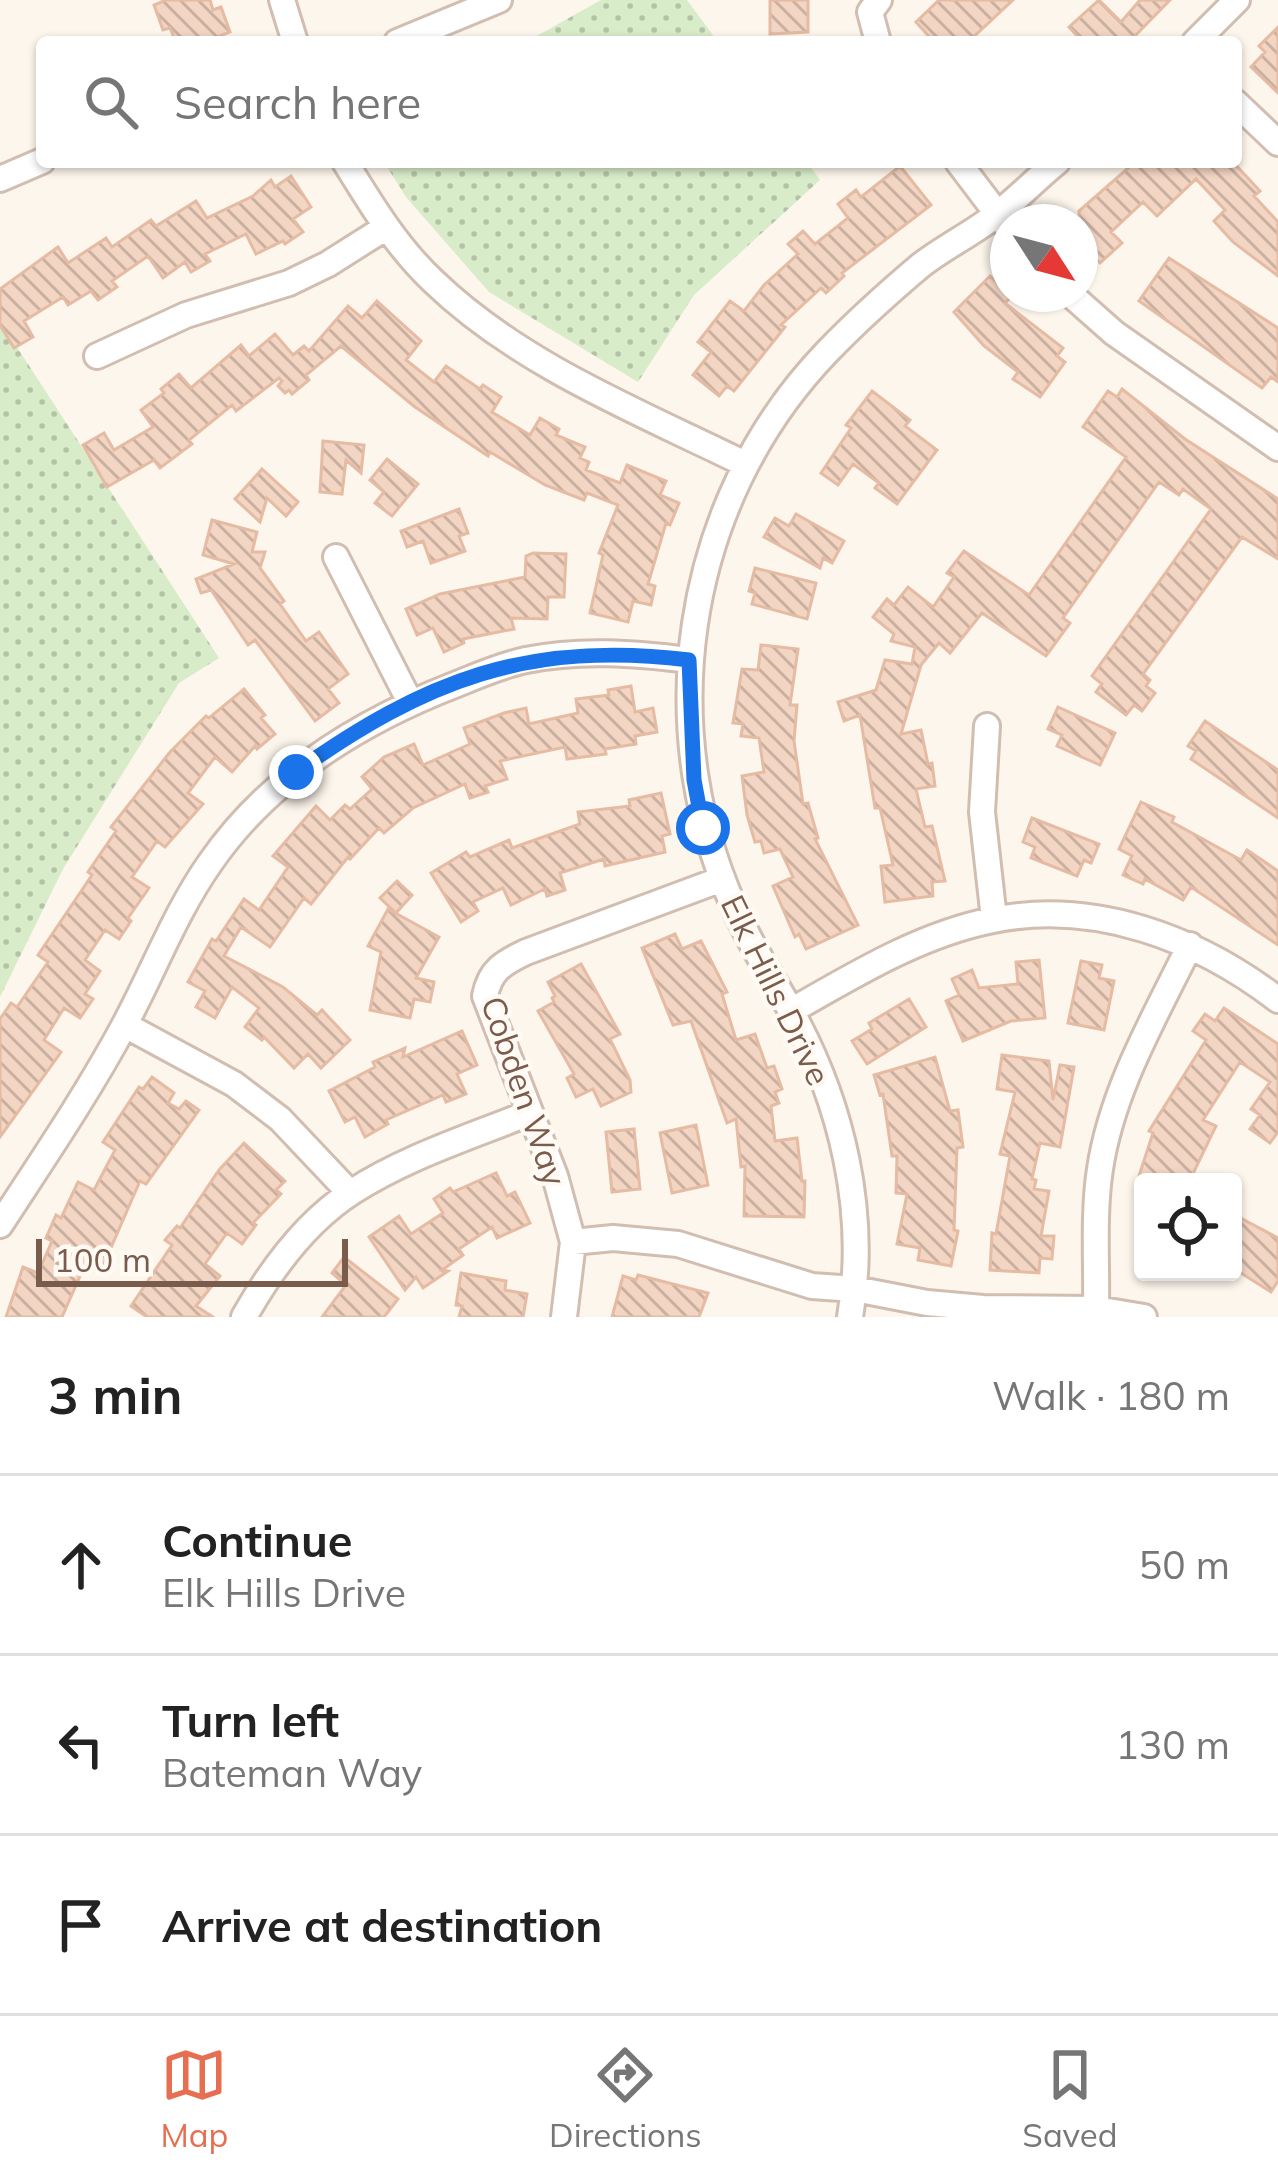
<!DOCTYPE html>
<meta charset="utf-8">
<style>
body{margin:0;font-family:Mulish,sans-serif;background:#f6f6f6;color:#222}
.controls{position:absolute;right:36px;bottom:36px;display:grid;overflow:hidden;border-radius:12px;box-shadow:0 3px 9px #0004}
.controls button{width:108px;height:108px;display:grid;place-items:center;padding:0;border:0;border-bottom:3px solid #e0e0e0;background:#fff;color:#222;font:60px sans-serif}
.compass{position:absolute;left:990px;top:204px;width:108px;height:108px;border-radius:50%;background:#fff;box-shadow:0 3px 9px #0004;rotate:126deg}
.scale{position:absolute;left:36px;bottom:30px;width:312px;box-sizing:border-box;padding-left:12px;border:6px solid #7a5c4d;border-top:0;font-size:33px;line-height:42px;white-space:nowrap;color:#7a5c4d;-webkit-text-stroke:9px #fffaf3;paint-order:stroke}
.stop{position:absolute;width:36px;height:36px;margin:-27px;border:9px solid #1a73e8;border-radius:50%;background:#fff}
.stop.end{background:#1a73e8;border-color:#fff;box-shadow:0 3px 12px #0008}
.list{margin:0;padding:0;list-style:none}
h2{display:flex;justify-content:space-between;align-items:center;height:156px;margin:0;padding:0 48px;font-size:51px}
h2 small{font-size:39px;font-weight:400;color:#767676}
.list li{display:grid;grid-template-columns:78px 1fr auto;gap:36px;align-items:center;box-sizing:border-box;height:180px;padding:0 48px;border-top:3px solid #e0e0e0}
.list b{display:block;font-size:45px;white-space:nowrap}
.list p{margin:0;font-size:39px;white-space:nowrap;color:#767676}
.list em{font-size:39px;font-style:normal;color:#767676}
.icon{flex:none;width:66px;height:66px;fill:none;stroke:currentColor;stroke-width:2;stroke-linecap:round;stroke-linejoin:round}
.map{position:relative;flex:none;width:1278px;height:1317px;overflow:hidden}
.search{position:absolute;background:#fff;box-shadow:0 3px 9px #0004;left:36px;right:36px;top:36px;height:132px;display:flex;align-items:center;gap:30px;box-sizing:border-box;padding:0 42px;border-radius:12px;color:#767676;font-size:45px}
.sheet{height:696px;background:#fff}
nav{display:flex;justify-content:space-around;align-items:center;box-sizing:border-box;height:168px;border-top:3px solid #e0e0e0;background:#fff;font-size:33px;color:#767676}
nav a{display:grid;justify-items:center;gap:6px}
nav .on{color:#e76f51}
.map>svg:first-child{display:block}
.grass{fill:url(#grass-dots)}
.building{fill:url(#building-back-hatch);stroke:#e6bba3;stroke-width:3}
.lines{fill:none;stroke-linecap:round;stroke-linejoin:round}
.minor-casing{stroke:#d1beb0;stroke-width:30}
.minor{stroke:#fff;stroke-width:24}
.route{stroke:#1a73e8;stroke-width:15}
.labels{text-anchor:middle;stroke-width:9;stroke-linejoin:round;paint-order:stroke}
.street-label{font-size:33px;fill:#7a5c4d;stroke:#fffaf3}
</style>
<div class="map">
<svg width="1278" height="1317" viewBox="0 0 1278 1317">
<defs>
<pattern id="grass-dots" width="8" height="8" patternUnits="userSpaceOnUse" patternTransform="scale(3)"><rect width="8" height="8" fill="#d8ecc9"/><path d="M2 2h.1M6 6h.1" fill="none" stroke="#b4c2a5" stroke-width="1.8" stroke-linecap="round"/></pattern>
<pattern id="building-back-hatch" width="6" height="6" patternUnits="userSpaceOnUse" patternTransform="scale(3)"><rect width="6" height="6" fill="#f3d5c3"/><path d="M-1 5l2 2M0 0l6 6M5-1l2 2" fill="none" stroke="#cab0a1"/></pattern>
</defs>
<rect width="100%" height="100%" fill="#fdf6ec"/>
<path class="grass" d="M601,0H687L718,42H526Z
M384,162H807L820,180L694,295L638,382L489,292L406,197Z
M0,321L219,658L179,683L63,869L0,997Z"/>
<path class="building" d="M166,0H210L213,10L221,7L230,32L205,42H176L170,28L163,30L154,5Z
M770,0H808V32L770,34Z
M939,0H1013L968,42H934L916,22Z
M1099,0L1121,22L1140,0H1170L1129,42H1083L1069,27Z
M1278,27V93L1251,67L1265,52L1259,46Z
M1135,162H1233L1260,191L1254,196L1278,222V276L1233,242L1214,221L1225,210L1196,179L1157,216L1143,202L1111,232L1122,243L1100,263L1080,242L1079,211Z
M900,166L931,205L842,273L844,276L826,293L821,288L781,325L785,327L734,391L727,386L719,396L693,375L711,352L698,342L730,301L744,311L764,285L798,254L788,244L803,231L815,244L848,218L838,204L856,190L861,197Z
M291,176L311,207L293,219L303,232L285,244L283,241L256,254L246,234L205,254L210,261L191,272L185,262L163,278L148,256L112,281L117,287L98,300L91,291L68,305L63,297L24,321L33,337L14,348L0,325V289L58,247L68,263L106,238L112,247L151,220L156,226L196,201L207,218L253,196L271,180L275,187Z
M1169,258L1278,328V382L1271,377L1262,388L1139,301Z
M990,276L1011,297L1005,303L1063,348L1057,356L1065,362L1040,397L1013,379L1018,372L984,346L954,312Z
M377,301L421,341L406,360L434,382L446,366L480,389L483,385L501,397L492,412L530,435L540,418L559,429L556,435L585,447L580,458L589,462L586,470L620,483L627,465L666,481L660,495L679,503L670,525L666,523L648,584L655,586L651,605L633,601L628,622L590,613L603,555L599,553L618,505L587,493L584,500L545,485L490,452L488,456L415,407L341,346L306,375L309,380L292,394L289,390L285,393L278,386L282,381L279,378L236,411L232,405L189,440L192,444L160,468L154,460L107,487L83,445L104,433L114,450L153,427L141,410L164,393L161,389L179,374L191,388L241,345L249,356L275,334L293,355L304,346L309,351L348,306L362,318Z
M1122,389L1185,439L1278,499V559L1242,537L1143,674L1150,680L1146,686L1155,693L1142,711L1134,705L1126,715L1096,692L1102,684L1092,676L1211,509L1183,489L1179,495L1159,482L1063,618L1070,623L1046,656L982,613L950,653L939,643L921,665L901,734L921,730L928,764L932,763L935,786L916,789L925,827L932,826L945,881L932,882L933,896L885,902L881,866L893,865L880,808H875L860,715L844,721L838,702L876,690L885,660L912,664L915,647L891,641L894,634L873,617L887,599L894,605L908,587L933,607L954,577L947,573L964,551L1029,595L1126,457L1083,427L1108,391L1117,397Z
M872,391L910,420L905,426L937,450L897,504L875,488L879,483L853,464L838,485L821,473L851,428L846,425Z
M323,441L364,445L361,473L346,460L342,494L320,492Z
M387,459L418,484L392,516L375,503L384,492L370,480Z
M262,469L298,502L286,516L267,498L260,522L235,499Z
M459,509L468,533L459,536L465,551L431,563L423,541L407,547L401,531Z
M796,514L844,541L832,563L823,558L820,568L764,537L775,518L789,526Z
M212,520L257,532L252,552H265L260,568L284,601L280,604L306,641L319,632L348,674L328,689L339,703L315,721L255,640L248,645L211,590L201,593L196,579L234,564L203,555Z
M533,553L566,554L564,597H548L547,619L511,618L514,629L463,639L464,643L444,652L433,628L417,635L406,609L440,594L525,577L526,556Z
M755,568L816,583L807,619L752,604L755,593L749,591Z
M761,645L798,649L790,705H797L794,741L803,804L808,803L818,838L815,839L858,925L806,949L799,934L795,937L773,886L793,877L780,849L764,853L761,841L755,842L747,815L742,776L764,772L759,738L741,736L743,724L733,723L742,669L758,670Z
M631,686L635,712L653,708L657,732L635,736L636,744L605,749L606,754L567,759L565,747L500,761L507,779L485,786L488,792L470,798L465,784L413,808L384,833L379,828L350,859L348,857L311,904L304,898L270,947L241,927L224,956L283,987L317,1015L322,1010L350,1040L321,1068L308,1054L294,1068L264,1037L262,1040L245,1027L259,1008L232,987L215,1018L196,1007L205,991L188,982L212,939L216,941L244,899L259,910L288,867L273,856L316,806L330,820L345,805L350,809L372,789L362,777L384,757L414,744L423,765L470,744L464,728L504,713L526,708L529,724L578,713L576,699L609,695L608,690Z
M244,689L265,715L261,718L275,734L257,749L255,746L232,772L215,757L188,793L203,804L165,847L157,841L132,877L149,888L128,918L131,921L119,939L105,930L85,960L100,971L85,994L93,999L80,1018L64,1008L44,1040L61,1052L0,1137V1019L11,1003L17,1007L48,962L38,955L92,875L88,872L116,831L111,827L170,752L206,716L209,718Z
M1058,707L1115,733L1100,765L1057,746L1062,735L1048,729Z
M1205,721L1278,770V818L1191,759L1196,751L1188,746Z
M661,793L670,834L662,836L665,852L605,866L604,859L560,873L565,890L547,896L545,889L511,905L503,888L473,902L478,911L461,922L431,873L466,852L470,857L509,840L512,848L580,824L578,812L630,806L629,800Z
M1141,802L1174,817L1172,822L1241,860L1247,850L1278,871V945L1191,887L1183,900L1145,879L1143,884L1123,875L1132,856L1119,849Z
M1032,818L1099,844L1091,863L1084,860L1077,876L1031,858L1035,847L1023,842Z
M397,881L412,895L396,913L380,898Z
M388,909L439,937L416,978L434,982L430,1002L414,999L410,1018L370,1010L381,952L368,946Z
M675,934L682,949L701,941L727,992L722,994L736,1040L755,1034L767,1068L774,1066L782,1089L775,1092L779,1103L771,1106L775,1141L797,1138L802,1181H805L804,1217L744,1216L745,1166L741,1167L736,1119L727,1123L691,1021L673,1025L642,948Z
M1039,960L1045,1018L1011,1021L963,1041L946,1001L959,995L952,979L972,970L979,988L1018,984L1016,962Z
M1081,961L1102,965L1099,978L1114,981L1104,1030L1068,1023Z
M581,964L620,1034L610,1039L630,1080L631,1092L601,1106L593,1089L576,1097L567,1078L574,1074L538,1011L554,1002L552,998L555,996L548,982Z
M909,999L926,1027L867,1064L852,1041L872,1029L869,1023Z
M1224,1008L1278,1044V1132L1270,1143L1250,1129L1260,1115L1251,1109L1270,1082L1240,1062L1203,1120L1216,1126L1189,1182H1137L1153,1133L1149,1131L1206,1040L1193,1031L1205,1014L1215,1021Z
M462,1031L477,1065L457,1074L466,1094L446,1102L443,1095L386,1120L388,1124L365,1137L355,1117L345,1122L329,1091L375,1067L373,1062L405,1048L403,1057Z
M1002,1055L1049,1061L1053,1100L1060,1065L1074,1067L1060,1147L1040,1143L1032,1179L1036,1180L1034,1189L1049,1191L1041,1236H1054L1052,1259L1040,1258L1039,1273L990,1270L992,1233L996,1234L1010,1156L1000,1154L1015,1092L997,1089Z
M935,1057L950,1111L958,1110L963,1147L957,1148L954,1230L958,1231L951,1266L918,1260L920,1248L897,1244L907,1194L896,1193L897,1156H892L883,1094L880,1095L874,1075Z
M152,1077L174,1093L168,1103L179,1109L186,1101L199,1110L146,1184L140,1181L100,1273L84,1267L62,1317H6L23,1267L38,1273L52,1241L46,1238L56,1215L61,1218L78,1182L94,1190L115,1150L103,1142L139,1087L143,1089Z
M696,1125L708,1185L672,1193L660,1133Z
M634,1129L640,1189L612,1192L606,1132Z
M244,1143L285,1181L276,1190L281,1194L253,1223L256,1225L242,1244L227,1233L205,1264L220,1276L196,1306L213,1317H147L131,1306L172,1245L165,1240L177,1226L180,1228L219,1170Z
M496,1173L507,1196L515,1192L530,1223L497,1238L492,1227L459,1249L463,1255L442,1270L448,1271L423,1288L416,1277L405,1290L369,1237L399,1216L411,1234L443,1213L434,1199L450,1188L453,1192Z
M1233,1214L1278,1238V1281L1271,1292L1233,1268Z
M344,1257L398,1299L384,1317H322L346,1285L332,1273Z
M461,1273L506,1281L505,1290L527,1294L523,1317H459L462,1306L456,1305Z
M638,1275L708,1293L699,1317H612L623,1276L636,1280Z"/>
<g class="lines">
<g class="minor-casing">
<path id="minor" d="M282,0L295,42
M397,42L499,0
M878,42L870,12L879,0
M1195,42L1237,0
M1236,103L1278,143
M345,162C371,204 396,246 433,281C519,364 637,411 743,463
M958,162L1008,228
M0,179L42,161
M1070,294L1114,333L1278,448
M97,356L186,315L289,283L328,264L385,228
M336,557L410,702
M987,726L982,812L994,919
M791,1011C854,975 921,934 993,920C1095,899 1199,939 1278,1000
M125,1025L234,1084L280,1119L350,1193
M0,1225C43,1159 88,1093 125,1024C154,970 175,913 210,863C270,776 361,721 457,684C479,675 502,665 526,660C580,649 634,653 689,660
M573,1242L613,1238L678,1244L812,1286L855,1289L927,1303L983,1308L1096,1309L1144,1317
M1096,1309C1097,1263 1093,1214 1100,1169C1112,1089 1155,1017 1190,945
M244,1317C270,1271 307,1221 352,1192C406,1157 470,1137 529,1113
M564,1317L573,1242L555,1176L485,996C490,970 503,963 526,952L722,879
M850,1317C868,1213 842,1103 791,1011C775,982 756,954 742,924C649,736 681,504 827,352C856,322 888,293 920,266C944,247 972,234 996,215C1017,199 1036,179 1057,162"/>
</g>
<use href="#minor" class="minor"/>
</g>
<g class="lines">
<path class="route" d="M296,772C425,680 529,640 689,660L694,780L703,828"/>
</g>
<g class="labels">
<g class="street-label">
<text transform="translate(776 990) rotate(64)" y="12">Elk Hills Drive</text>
<text transform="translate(524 1091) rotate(71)" y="12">Cobden Way</text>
</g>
</g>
</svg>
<div class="controls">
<button><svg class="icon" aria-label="locate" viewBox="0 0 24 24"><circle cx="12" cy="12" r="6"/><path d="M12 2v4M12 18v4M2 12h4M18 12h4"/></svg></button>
</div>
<svg class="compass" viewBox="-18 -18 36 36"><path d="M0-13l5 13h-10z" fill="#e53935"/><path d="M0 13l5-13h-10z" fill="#767676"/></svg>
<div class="scale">100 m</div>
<div class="stop" style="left:703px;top:828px"></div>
<div class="stop end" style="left:296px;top:772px"></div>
<div class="search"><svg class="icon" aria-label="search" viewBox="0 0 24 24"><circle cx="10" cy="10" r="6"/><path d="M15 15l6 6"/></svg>Search here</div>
</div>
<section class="sheet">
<h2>3 min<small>Walk · 180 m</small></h2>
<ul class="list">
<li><svg class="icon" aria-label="ahead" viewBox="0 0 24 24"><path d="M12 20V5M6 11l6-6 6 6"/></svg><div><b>Continue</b><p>Elk Hills Drive</p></div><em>50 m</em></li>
<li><svg class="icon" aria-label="left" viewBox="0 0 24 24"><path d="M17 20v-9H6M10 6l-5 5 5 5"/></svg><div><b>Turn left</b><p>Bateman Way</p></div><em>130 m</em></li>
<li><svg class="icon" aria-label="arrive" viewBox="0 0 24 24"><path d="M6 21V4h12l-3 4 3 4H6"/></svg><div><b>Arrive at destination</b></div></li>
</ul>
</section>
<nav>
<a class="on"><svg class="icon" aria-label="map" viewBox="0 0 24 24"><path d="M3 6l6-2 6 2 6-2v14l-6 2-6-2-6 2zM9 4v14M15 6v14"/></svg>Map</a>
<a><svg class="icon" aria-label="directions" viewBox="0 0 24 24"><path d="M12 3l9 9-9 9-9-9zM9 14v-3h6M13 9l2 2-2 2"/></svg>Directions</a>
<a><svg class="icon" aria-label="saved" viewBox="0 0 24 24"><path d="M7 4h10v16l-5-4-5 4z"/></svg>Saved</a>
</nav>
